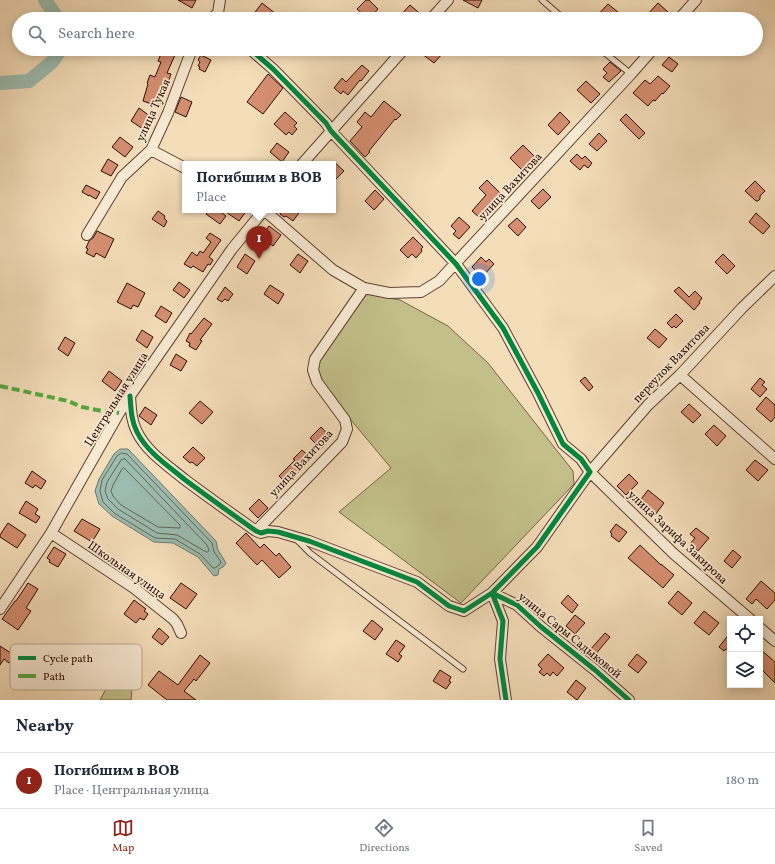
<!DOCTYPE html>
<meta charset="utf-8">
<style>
body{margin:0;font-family:Vollkorn,serif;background:#f2f2f3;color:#1f2937}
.controls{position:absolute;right:12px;bottom:12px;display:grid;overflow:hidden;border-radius:0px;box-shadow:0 2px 10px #0003}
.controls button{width:36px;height:36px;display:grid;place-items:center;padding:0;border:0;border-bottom:1px solid #e0e1e3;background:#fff;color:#1f2937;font:20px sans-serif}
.you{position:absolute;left:479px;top:279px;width:14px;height:14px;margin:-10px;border:3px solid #fff;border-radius:50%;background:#1a73e8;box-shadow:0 0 0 6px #1a73e833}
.badge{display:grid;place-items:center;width:26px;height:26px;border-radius:50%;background:#8f2418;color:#fff;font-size:13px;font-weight:700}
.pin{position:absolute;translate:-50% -33px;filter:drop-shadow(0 1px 2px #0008)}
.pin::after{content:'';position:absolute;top:21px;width:14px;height:12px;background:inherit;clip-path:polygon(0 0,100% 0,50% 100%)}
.popup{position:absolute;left:182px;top:161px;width:154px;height:52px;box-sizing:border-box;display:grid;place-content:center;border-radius:0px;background:#fff;filter:drop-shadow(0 1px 3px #0005);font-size:13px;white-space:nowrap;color:#747a83}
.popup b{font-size:15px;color:#1f2937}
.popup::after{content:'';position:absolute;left:50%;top:100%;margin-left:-8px;border:8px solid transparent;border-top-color:#fff}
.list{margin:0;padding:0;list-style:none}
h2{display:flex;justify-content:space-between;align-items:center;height:52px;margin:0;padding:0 16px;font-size:17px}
h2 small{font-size:13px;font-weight:400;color:#747a83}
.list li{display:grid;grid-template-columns:26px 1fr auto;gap:12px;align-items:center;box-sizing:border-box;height:56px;padding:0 16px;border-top:1px solid #e0e1e3}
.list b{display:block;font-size:15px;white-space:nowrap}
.list p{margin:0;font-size:13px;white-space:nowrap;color:#747a83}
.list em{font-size:13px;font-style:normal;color:#747a83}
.icon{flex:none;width:22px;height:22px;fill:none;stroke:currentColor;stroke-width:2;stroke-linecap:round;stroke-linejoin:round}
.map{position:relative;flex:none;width:775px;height:700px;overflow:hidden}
.search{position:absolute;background:#fff;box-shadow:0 2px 10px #0003;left:12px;right:12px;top:12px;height:44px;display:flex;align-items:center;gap:10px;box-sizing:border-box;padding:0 14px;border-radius:22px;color:#747a83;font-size:15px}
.sheet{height:108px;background:#fff}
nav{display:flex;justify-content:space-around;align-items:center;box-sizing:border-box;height:56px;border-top:1px solid #e0e1e3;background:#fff;font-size:11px;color:#747a83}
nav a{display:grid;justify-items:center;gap:2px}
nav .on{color:#8f2418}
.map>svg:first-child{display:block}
.green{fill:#c2bf8a;stroke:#786646}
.water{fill:#9cbcaf;stroke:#707669}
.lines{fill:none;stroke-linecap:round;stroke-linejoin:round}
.shore{stroke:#646458;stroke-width:1}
.river{stroke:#9cbcaf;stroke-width:14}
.building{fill:#d58e71;stroke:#2d0c01}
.lane-casing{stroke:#5f402f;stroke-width:7}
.street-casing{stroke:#5f402f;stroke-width:12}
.lane{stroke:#f8e9d2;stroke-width:5}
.street{stroke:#f8e9d2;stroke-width:10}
.quiet{stroke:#54a840;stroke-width:4;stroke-dasharray:8 4;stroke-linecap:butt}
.cycleway-casing{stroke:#f8e9d2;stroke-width:8}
.cycleway{stroke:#00873e;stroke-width:5}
.labels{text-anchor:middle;stroke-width:3.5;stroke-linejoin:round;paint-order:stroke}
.street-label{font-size:12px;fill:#2d0c01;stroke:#f8e9d2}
.key{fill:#f8e9d2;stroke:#bba793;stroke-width:1}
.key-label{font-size:11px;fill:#2d0c01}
</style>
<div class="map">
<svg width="775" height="700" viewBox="0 0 775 700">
<rect width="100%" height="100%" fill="#f4ddb9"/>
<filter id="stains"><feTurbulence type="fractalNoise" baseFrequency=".005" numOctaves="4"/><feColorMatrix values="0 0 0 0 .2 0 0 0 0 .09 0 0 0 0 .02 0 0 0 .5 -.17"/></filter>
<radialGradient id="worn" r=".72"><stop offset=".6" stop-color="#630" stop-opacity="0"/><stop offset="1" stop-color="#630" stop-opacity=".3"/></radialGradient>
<path class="green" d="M367,294L400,300L448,326L488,363L573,471L574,484L461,603L339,512L391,468L321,384L317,377L318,360L340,327Z
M132,650L136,652L138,655L134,666L131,700H100L122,659Z"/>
<path class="water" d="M120,449H128L216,541L218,550L226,563L223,567L219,569L218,575L214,576L198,557L173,543L154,542L112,516L99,504L95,491L99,479L114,454Z"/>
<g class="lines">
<path class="shore" d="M122,453L127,454L212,543L214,552L221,562L220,564L215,568H213L200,554L175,539L155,538L114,513L103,502L100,491L102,480L117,456Z
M123,459H125L207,545L209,550L208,552H206L177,535L157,533L118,509L108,499L105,491L107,482L121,460Z
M124,468L180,525V528L158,527L121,505L113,496L111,491L113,485L122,469Z"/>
<path class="river" d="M45,0L58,19
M0,83L29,81L52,62L61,49"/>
</g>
<path class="building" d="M178,0H196L192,8Z
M366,0H369L378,9L370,18L368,16L367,18L357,9Z
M463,0H482L478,8Z
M262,3L276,14L273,19H250Z
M658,3L669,13L664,19H651L647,15Z
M608,4L619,13L613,19H594Z
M410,5L425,18V19H397Z
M163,49L175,55L167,73L171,74L160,107L143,101L148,84L147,83L150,75L155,77L161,62L158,61Z
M426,49H438L443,53L434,63L422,54Z
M201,55L211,60L205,72L199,69L200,67L198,66L200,62L198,60Z
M669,57L678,64L672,72L662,65Z
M610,62L621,71L609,82L603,77L607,73L603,69Z
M362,65L369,71L361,81L360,80L348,95L343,91L341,94L334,88L342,78L346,82Z
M268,74L283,88L263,114L247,102Z
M658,76L670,86L663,94L662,93L655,101L653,100L648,106L633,93L645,80L650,84Z
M586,81L600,94L591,103L577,90Z
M181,97L192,102L186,117L175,112Z
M384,101L401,115L396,120L395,119L369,151L370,152L365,157L350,141L362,127L357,122L365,112L371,117Z
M139,108L151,117L143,129L131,121Z
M285,112L297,123L294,126L297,129L292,135L289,132L286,135L274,124Z
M560,112L570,122L558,135L548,125Z
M626,114L645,133L639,139L620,120Z
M599,133L607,141L597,151L589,144Z
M120,137L133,147L125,157L112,147Z
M277,143L289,152L282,162L270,152Z
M523,145L536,158L523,171L510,158Z
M577,154L582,159L585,156L592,163L588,168L584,165L580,170L570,161Z
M108,159L118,165L111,176L101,171Z
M333,161L344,171L333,182Z
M487,180L504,197L482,220L472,211L486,195L479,188Z
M755,181L765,191L760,196V199L758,201H756L745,191Z
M86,185L100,192L96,199L89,195V196L82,192Z
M543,189L551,197L539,209L531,201Z
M375,190L384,199L374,210L365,201Z
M209,210H218L226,216L220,224L206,214Z
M223,210H247L239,221Z
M279,210H301L293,221L286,216L284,217L280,214L281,212Z
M158,211L165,216L164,218L167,221L164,227L152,219Z
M756,213L770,226L763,234L749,222Z
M459,217L470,227L459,239L453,234L456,231L451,226Z
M517,218L526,227L518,236L508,226Z
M269,226L281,235L273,246L261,236Z
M97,231L114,239L105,258L96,253L94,257L86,253L88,249L86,248L89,241L93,238Z
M210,233L221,240L209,257L213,260L210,265L208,264L203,272L193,266L191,268L184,264L192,252L197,256L200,251L203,253L211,242L206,238Z
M413,237L423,247L421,249L422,251L416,258L412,254L408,258L400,250Z
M245,254L255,261L247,274L237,267Z
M298,254L308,261L300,273L290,265Z
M723,254L735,266L727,274L715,262Z
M481,257L486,262L489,259L494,264L482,277L472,267Z
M179,282L190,290L184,298L173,290Z
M127,283L145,293L138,307L133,305L131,309L117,302Z
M270,285L284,294L278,304L264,294Z
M225,287L233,294L228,301L225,299L222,302L217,299Z
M679,287L689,297L695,291L702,298L699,302L700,303L694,310L674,291Z
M161,306L172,313L166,323L155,316Z
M676,314L683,321L676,328L674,326L672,328L667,323Z
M204,318L212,324L200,340L202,341L196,350L189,346L190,343L186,341L190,333L191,334Z
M655,329L667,339L659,348L647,338Z
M142,330L153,337L147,348L136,340Z
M65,337L75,343L68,356L58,349Z
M176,354L187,361L181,371L170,365Z
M109,371L122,381L115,391L102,381Z
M585,377L593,387L589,391L580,381Z
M760,378L765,382L762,385L767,389L760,397L751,389Z
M766,397L775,405V417L771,422L756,409Z
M200,401L213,412L202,424L189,413Z
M689,404L701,415L693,423L681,412Z
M145,407L157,415L151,425L139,416Z
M714,425L726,436L717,446L705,434Z
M321,427L331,438L321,449L310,438Z
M193,447L205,458L197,466L192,462L190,463L183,457Z
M302,450L312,459L287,484L279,476L295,460L293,459Z
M755,460L768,470L758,481L746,470Z
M32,471L46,481L41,489L35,485L33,488L25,483Z
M629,474L638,483L626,495L617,486Z
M648,490L664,503L655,515L639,502Z
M259,499L268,508L258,518L249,509Z
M26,501L38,509L35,514L40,517L36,523L19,513Z
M82,519L100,529L92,542L74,531Z
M8,523L26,535L17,548L0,537V535Z
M616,524L627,532L619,542L611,536L612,534L610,532Z
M696,528L709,538L698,551L690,544L695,538L690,534Z
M246,533L260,548L264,544L276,556L279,553L291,567L279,578L262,560L257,565L236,543Z
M640,545L661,565V564L674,575L663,588L628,558Z
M54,547L66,554L58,567L49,562L50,560L47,558Z
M733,550L741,557L732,568L724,561Z
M761,581L775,593V600L767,609L756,599L752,604L746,599Z
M28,583L38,589L26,608L31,611L18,630L2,619L15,601H16Z
M181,583L197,594L186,609L170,598Z
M678,591L692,603L682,615L668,603Z
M568,595L578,605L572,613L561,603Z
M134,600L146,609L144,611L148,614L144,620L140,618L136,623L124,614Z
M704,611L719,623L709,635L694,623Z
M575,615L585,623L575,634L566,626Z
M372,620L383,629L375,640L363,631Z
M159,628L169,637L162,645L152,637Z
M605,633L610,637L594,656L589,651Z
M730,633V651L726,649L724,651L719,647Z
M396,640L405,646L399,654L402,656L398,662L386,654Z
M0,646L14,655L9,663L4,659L0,665Z
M760,649L775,662V683L760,668Z
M548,654L564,668L557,676L553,672L550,676L547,673L544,676L539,672L542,669L538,665Z
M637,654L647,662L638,673L628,665Z
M200,655L210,663L196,681L194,679L184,691L196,700H167L148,685L159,671L178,685Z
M440,670L451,677L449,681L451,682L446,689L433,681Z
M576,680L586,688L577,700L567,692Z"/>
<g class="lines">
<g class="lane-casing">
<path id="lane" d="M542,0L564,19
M600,49L631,74
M296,539L310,553L463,669"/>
</g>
<g class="street-casing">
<path id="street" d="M211,19L218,13L220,0
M431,19L448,0
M679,19L696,0
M250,49L273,69L326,123L331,131L456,264L503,328L538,393L563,444L581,459L590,472L537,547L492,593L503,621L500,659L506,700
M151,150L185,168
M302,164L404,49
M264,210L333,270L364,288L389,293L421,292L439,281L631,74L653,49
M87,235L122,177L151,150L168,113L192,49
M680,375L775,459
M130,396C131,409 131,420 137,432C147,452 167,465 184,479C208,497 232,514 256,531L261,533L268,531L278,532L309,541L417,582L449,606L464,611L492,593L517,605L540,626L595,670L629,700
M256,531L342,442L347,429L345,420L317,382L313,370L315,359L364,288
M51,533L134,588L173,619L177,624L181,633
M0,609L51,533L119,413L130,396L232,249L264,210
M750,619L674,554L590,472L648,405L680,375L742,308L775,276
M760,628L775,641"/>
</g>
<use href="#lane" class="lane"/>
<use href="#street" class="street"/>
<path class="quiet" d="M0,386L68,401L82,407L97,410L119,413"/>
<g class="cycleway-casing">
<path id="cycleway" d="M250,49L273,69L326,123L331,131L456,264L503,328L538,393L563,444L581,459L590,472L537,547L492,593L503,621L500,659L506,700
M130,396C131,409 131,420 137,432C147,452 167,465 184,479C208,497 232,514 256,531L261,533L268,531L278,532L309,541L417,582L449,606L464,611L492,593L517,605L540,626L595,670L629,700"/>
</g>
<use href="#cycleway" class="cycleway"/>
</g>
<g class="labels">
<g class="street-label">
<text transform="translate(153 110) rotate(-66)" y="4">улица Тукая</text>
<text transform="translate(510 186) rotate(-47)" y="4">улица Вахитова</text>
<text transform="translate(671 363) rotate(-46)" y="4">переулок Вахитова</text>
<text transform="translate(116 399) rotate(-58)" y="4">Центральная улица</text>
<text transform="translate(301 463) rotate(-47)" y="4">улица Вахитова</text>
<text transform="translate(678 537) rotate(43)" y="4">улица Зарифа Закирова</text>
<text transform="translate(127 570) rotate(35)" y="4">Школьная улица</text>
<text transform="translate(570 635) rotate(39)" y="4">улица Сары Садыковой</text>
</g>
</g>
<rect x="10" y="644" width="132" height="46" rx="6" class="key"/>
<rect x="18" y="656" width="18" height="4" fill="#00873e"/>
<rect x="18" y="674" width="18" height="4" fill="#54a840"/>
<g class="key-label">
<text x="43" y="662">Cycle path</text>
<text x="43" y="680">Path</text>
</g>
<rect width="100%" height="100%" filter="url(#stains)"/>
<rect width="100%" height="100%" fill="url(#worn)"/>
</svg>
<div class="controls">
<button><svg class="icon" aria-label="locate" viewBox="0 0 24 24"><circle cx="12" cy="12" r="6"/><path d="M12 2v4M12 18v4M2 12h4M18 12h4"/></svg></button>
<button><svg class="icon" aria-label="layers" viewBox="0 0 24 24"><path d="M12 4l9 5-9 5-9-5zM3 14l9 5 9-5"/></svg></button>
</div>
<div class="you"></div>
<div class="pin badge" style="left:259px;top:259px">1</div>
<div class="popup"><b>Погибшим в ВОВ</b>Place</div>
<div class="search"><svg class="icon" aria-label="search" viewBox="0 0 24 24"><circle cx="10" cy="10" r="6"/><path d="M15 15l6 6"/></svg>Search here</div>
</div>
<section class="sheet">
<h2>Nearby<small></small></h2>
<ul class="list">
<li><span class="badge">1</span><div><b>Погибшим в ВОВ</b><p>Place · Центральная улица</p></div><em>180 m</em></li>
</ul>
</section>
<nav>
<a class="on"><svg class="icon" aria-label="map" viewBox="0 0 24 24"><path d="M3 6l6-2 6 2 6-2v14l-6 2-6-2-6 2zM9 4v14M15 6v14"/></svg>Map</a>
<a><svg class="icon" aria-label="directions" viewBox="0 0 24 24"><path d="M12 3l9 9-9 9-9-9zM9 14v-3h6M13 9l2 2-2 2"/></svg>Directions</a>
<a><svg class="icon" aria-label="saved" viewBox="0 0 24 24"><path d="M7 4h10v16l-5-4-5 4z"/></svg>Saved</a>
</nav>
